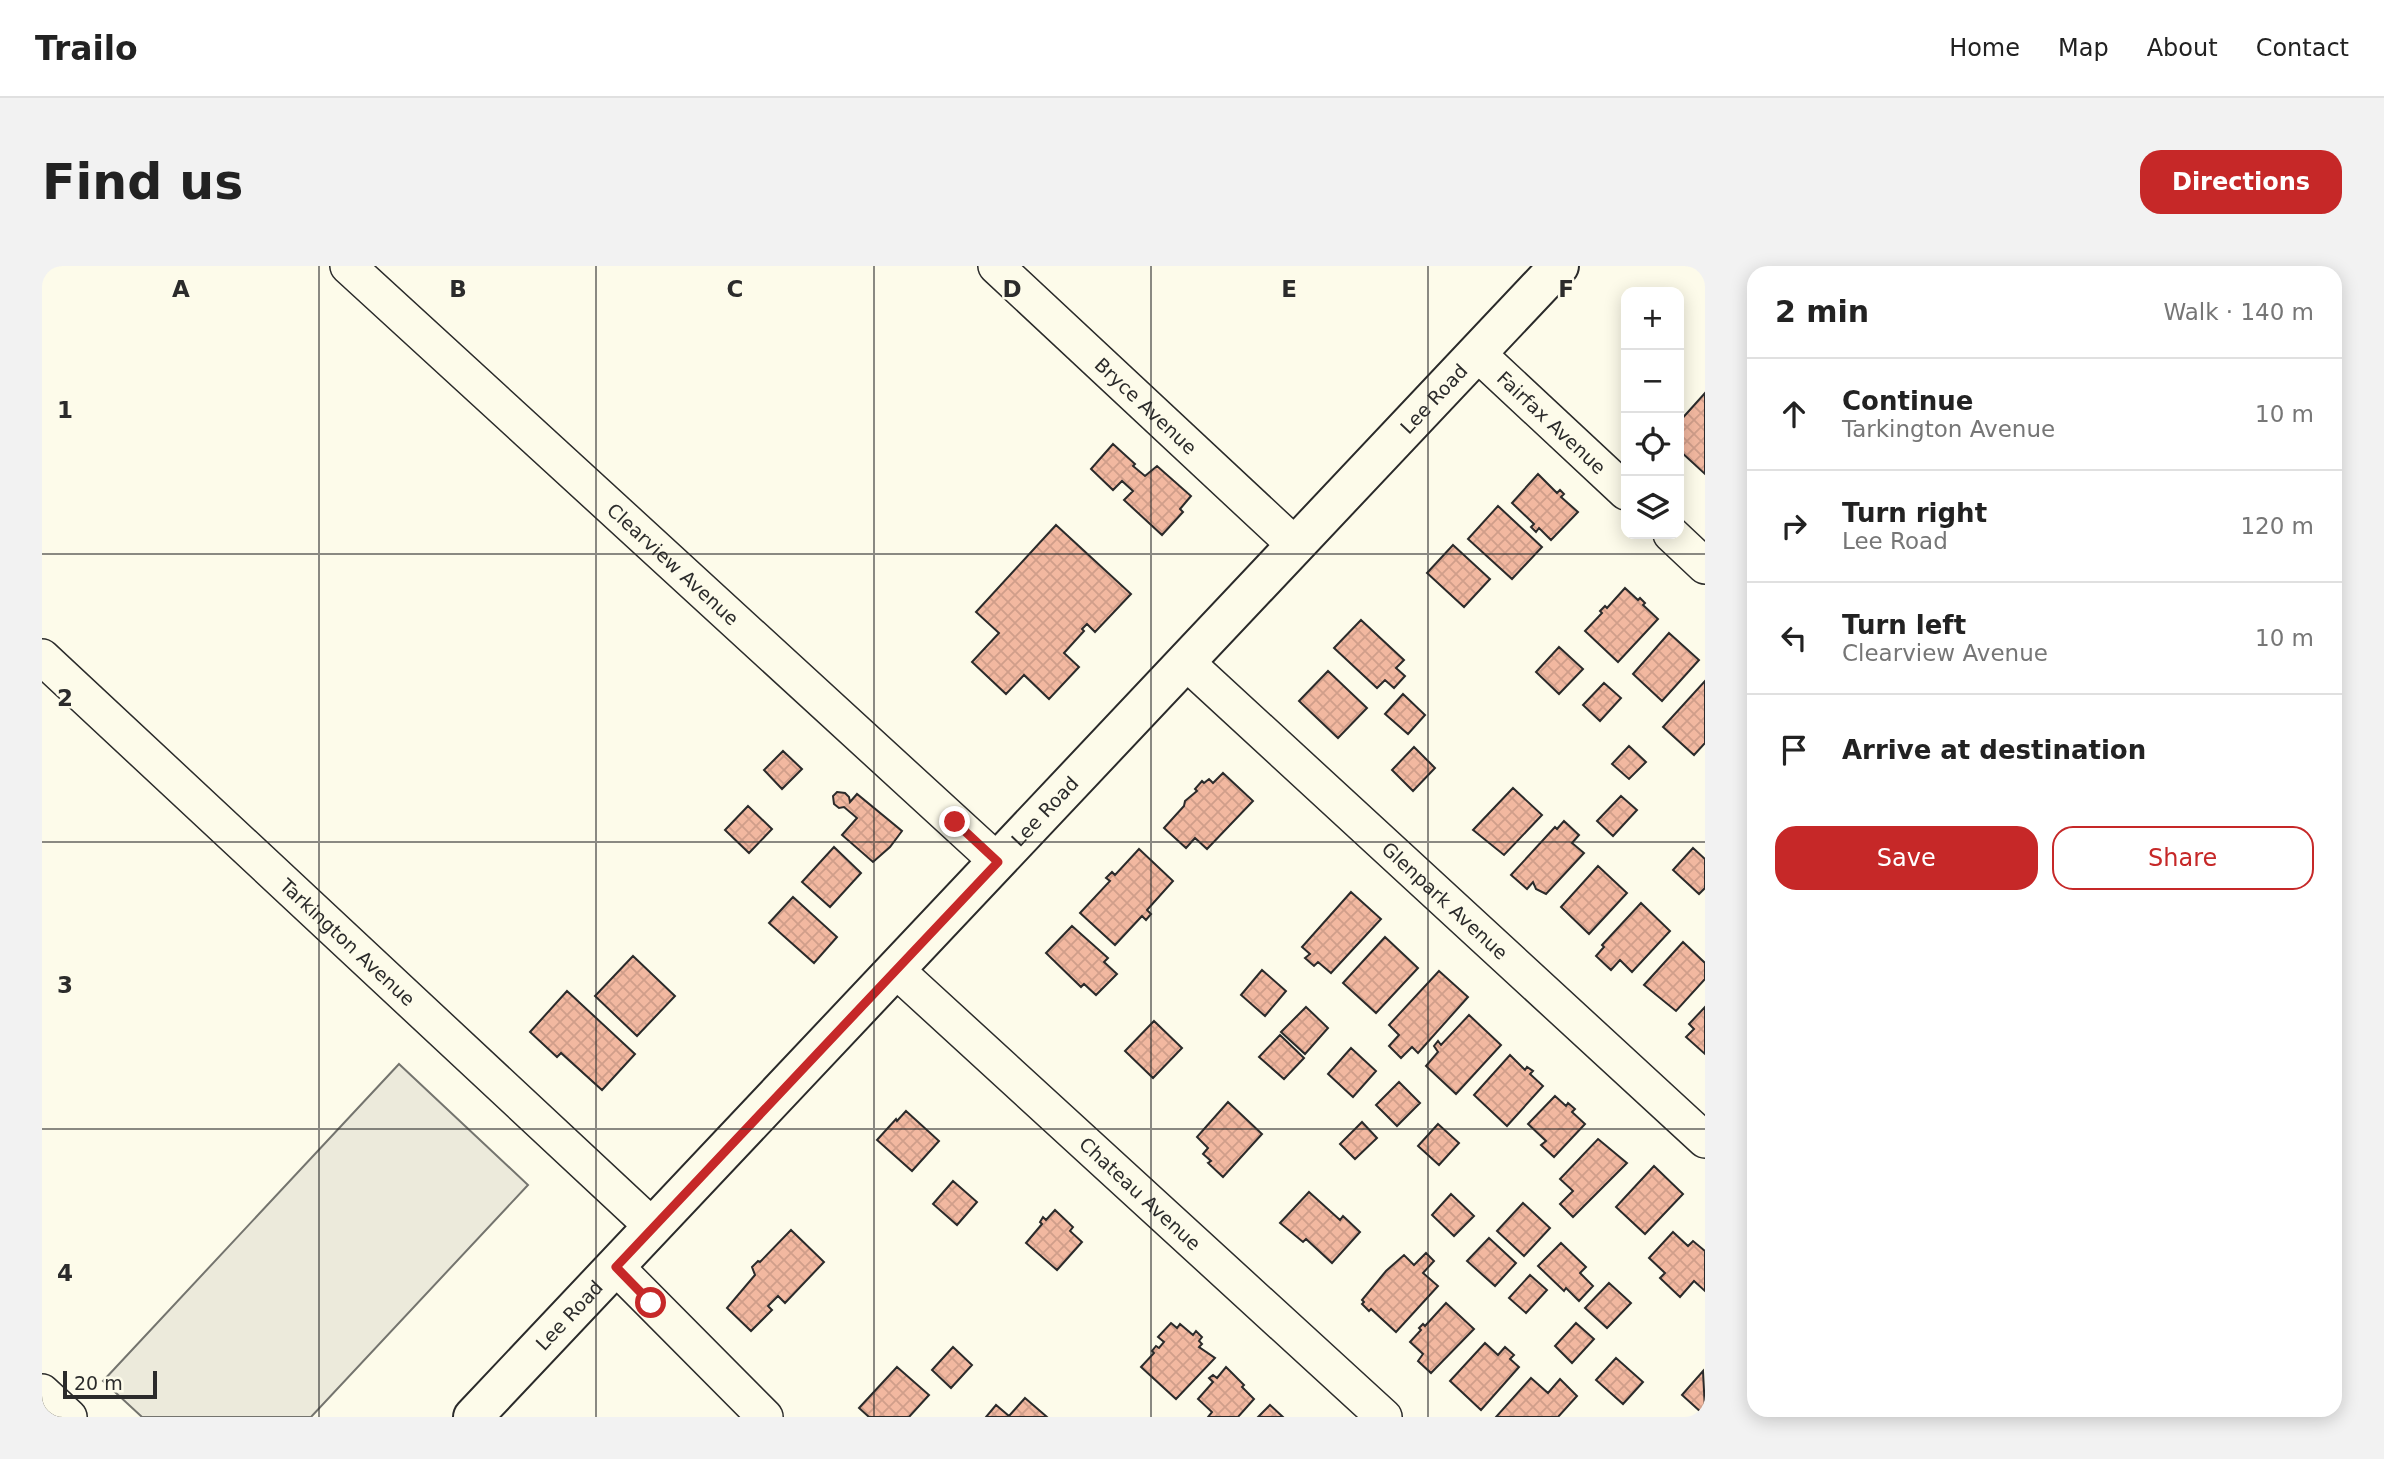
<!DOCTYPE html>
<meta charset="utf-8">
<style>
body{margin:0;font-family:"DejaVu Sans",sans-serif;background:#f2f2f2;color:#222}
.controls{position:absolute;right:21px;top:21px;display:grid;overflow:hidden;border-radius:14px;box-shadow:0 4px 18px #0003}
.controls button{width:63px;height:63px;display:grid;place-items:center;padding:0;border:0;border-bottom:2px solid #e0e0e0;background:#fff;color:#222;font:35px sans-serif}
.scale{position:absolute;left:21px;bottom:18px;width:94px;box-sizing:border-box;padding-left:7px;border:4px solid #2b2b2b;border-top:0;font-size:19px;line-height:24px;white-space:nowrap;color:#2b2b2b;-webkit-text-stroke:5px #fdfbea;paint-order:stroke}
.stop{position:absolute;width:21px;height:21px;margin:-16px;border:5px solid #c62828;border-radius:50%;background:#fff}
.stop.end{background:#c62828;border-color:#fff;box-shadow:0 2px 7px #0008}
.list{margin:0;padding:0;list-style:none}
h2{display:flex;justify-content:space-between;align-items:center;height:91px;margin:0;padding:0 28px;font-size:30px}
h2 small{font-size:23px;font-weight:400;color:#767676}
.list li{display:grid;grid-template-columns:46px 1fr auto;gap:21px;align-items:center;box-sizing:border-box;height:112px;padding:0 28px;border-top:2px solid #e0e0e0}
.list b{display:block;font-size:26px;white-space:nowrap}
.list p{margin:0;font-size:23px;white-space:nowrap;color:#767676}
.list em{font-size:23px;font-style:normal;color:#767676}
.actions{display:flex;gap:14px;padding:21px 28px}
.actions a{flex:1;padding:16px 0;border:2px solid #c62828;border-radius:21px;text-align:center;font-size:24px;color:#c62828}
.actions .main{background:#c62828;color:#fff}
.icon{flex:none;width:38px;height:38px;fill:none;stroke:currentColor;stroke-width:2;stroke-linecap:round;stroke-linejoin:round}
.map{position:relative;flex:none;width:1663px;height:1151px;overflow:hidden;border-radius:21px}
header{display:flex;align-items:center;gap:42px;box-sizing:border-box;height:98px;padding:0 35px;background:#fff;border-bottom:2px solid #e0e0e0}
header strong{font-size:33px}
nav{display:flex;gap:38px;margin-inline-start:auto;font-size:24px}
.intro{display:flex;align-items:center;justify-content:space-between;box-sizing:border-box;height:168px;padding:0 42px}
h1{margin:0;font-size:49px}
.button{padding:18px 32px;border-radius:21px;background:#c62828;color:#fff;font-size:24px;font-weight:700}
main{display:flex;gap:42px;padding:0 42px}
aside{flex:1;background:#fff;border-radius:21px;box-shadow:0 4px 18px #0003}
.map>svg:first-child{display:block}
.parking{fill:#eceadb;stroke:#74746e;stroke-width:2}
.building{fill:url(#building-cross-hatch);stroke:#2b2b2b;stroke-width:2}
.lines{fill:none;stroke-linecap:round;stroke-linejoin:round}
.minor-casing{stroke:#2b2b2b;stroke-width:38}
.major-casing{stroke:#2b2b2b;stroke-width:42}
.minor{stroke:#fdfbea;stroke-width:35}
.major{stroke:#fdfbea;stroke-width:38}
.route{stroke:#c62828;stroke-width:9}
.grid{fill:none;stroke:#2b2b2b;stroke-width:2;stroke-opacity:0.55}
.labels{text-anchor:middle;stroke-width:5;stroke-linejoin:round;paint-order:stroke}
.street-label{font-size:19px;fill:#2b2b2b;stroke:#fdfbea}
.grid-label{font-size:23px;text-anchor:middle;font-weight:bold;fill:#2b2b2b;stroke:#fdfbea;stroke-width:5;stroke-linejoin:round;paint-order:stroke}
</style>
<header>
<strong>Trailo</strong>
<nav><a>Home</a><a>Map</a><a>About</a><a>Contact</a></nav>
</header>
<div class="intro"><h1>Find us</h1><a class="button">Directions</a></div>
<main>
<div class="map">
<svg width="1663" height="1151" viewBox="0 0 1663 1151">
<defs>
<pattern id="building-cross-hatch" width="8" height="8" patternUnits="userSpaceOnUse" patternTransform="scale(1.75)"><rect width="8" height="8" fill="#f2b8a0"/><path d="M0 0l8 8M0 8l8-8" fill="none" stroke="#d09e8a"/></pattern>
</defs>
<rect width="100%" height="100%" fill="#fdfbea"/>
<path class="parking" d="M357,798L486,919L269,1151H100L61,1115Z"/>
<path class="building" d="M1663,127V208L1637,184V156Z
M1071,178L1093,198L1091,200L1103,210L1115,200L1149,230L1138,243L1141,246L1120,269L1082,234L1091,225L1080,215L1071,224L1049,203Z
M1496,208L1515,227L1518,224L1522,228L1519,231L1536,246L1509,274L1497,262L1494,266L1489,261L1492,258L1470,237Z
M1456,240L1500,281L1470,313L1426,273Z
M1014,259L1089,328L1053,366L1045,358L1040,363L1042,365L1022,387L1037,401L1007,433L982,409L964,428L930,396L957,367L934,346Z
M1411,279L1448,313L1422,341L1385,307Z
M1583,322L1596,334L1598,332L1603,337L1601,339L1616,353L1576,396L1543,365L1560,347L1558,345L1563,340L1565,342Z
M1319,354L1362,394L1354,402L1363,410L1352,422L1343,414L1335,422L1292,382Z
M1627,367L1657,394L1620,435L1591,408Z
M1517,381L1541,403L1517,428L1494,406Z
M1286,405L1325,442L1296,472L1257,435Z
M1663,415V477L1652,489L1621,461Z
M1562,417L1579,432L1558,455L1541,439Z
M1361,428L1383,449L1366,468L1343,448Z
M1587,480L1604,496L1587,513L1570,498Z
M1372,481L1393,502L1371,525L1350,504Z
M741,485L760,503L740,523L722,504Z
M1181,507L1211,535L1165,583L1153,572L1144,582L1122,562L1142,540L1143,535L1155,525L1153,523L1160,515L1162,517L1167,513L1171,517Z
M1471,522L1500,549L1462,589L1431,564Z
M795,526L803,527L807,531L808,536L815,528L860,565L848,581L831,596L800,569L815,552L802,541L797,542L792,538L791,530Z
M1579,530L1595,544L1571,570L1555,555Z
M706,540L730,563L707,587L683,564Z
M1522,555L1537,569L1530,577L1542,587L1504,628L1494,623L1491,616L1485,623L1469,609L1513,561L1515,563Z
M792,581L819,607L788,641L760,616Z
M1651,582L1663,593V622L1657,628L1631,604Z
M1097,583L1131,615L1105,644L1109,648L1104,654L1100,650L1073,679L1038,647L1068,615L1064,612L1070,606L1073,609Z
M1556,600L1585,627L1547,668L1519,641Z
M1309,626L1339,653L1289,707L1276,696L1272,700L1263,692L1268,688L1260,681Z
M751,631L795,671L772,697L727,657Z
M1599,637L1628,665L1590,706L1578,694L1569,704L1554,690L1562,681L1560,679Z
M1030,660L1066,692L1062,696L1075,708L1054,729L1042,718L1039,721L1004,687Z
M1343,671L1376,702L1334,747L1301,717Z
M1641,676L1663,697V713L1634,745L1602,719Z
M591,690L633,730L595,770L553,730Z
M1220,704L1244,725L1223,750L1199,729Z
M1397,705L1426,731L1376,787L1370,781L1359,792L1347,780L1357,769L1347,759Z
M525,725L593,788L560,824L519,787L515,791L488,766Z
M1264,741L1286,762L1263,788L1239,766Z
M1663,741V788L1644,771L1652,763L1647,758Z
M1427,749L1459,779L1414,828L1384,800L1396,786L1392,780L1396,775L1399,779Z
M1112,755L1140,782L1111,812L1083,785Z
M1238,769L1262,792L1242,813L1217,791Z
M1309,782L1334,805L1311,831L1286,808Z
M1468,789L1483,804L1485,801L1491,805L1488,808L1501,820L1465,860L1432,829Z
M1357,816L1378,837L1355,860L1334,839Z
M1513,830L1524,840L1526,837L1533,843L1530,846L1543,858L1512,891L1499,879L1504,875L1486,858Z
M1186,836L1220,868L1181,911L1166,897L1169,895L1161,888L1166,882L1155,871Z
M864,845L897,875L870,905L835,874L854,853L855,855Z
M1320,856L1335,872L1313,893L1298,878Z
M1396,858L1417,877L1397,899L1376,880Z
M1556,873L1585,897L1531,951L1518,938L1531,925L1518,913Z
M1612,900L1641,928L1603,968L1574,941Z
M911,915L935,936L915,959L891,938Z
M1267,926L1298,954L1301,950L1318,966L1290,997L1264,973L1261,976L1238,957Z
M1409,928L1432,950L1412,970L1390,949Z
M1481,937L1508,962L1482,990L1455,965Z
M1013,944L1031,961L1028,965L1040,976L1015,1004L984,977L1000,958L998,956L1001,951L1004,954Z
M749,964L782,996L743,1037L736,1030L726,1040L730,1044L709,1065L685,1042L713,1009L710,1001L716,995L718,996Z
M1631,966L1646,980L1651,975L1663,985V1025L1652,1015L1638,1031L1618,1012L1623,1007L1607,992Z
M1447,972L1474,997L1453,1020L1425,995Z
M1519,977L1544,1001L1538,1007L1551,1020L1537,1035L1524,1022L1522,1025L1496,1000Z
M1384,987L1392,995L1381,1007L1396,1020L1354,1066L1329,1043L1327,1045L1320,1038L1322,1036L1320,1034L1344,1005L1362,989L1372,999Z
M1488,1009L1505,1024L1484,1047L1467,1032Z
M1567,1017L1589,1037L1565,1062L1543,1042Z
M1404,1037L1432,1063L1389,1107L1376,1095L1381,1088L1368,1076L1379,1064L1377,1062L1381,1058L1383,1060Z
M1129,1057L1135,1062L1138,1058L1151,1069L1154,1065L1160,1071L1157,1075L1160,1078L1157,1081L1173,1092L1134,1133L1099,1101L1112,1087L1110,1085L1114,1080L1117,1082L1122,1076L1116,1071Z
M1534,1057L1552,1073L1530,1097L1513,1080Z
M1443,1077L1456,1089L1463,1081L1472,1089L1468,1093L1477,1101L1439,1144L1408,1115Z
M911,1081L930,1099L909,1122L890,1104Z
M1574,1092L1601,1116L1581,1138L1554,1114Z
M855,1101L887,1129L867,1151H827L817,1142Z
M1184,1101L1202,1119L1200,1121L1212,1133L1196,1151H1166L1170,1146L1156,1133L1171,1116L1167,1112L1171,1109L1175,1112Z
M1661,1105L1663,1144L1660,1147L1640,1129Z
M1489,1112L1506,1127L1518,1113L1535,1130L1516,1151H1454Z
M983,1132L1005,1151H944L954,1139L967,1150Z
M1228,1139L1241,1151H1216Z"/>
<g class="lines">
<g class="minor-casing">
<g id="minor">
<path id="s1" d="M306,0L956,596"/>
<path id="s2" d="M954,0L1254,280"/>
<path id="s3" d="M1435,87L1584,226"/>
<path d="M1629,268L1663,300"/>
<path id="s4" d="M0,391L611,961"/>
<path id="s5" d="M1144,396L1663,874"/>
<path id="s6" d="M854,704L1342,1151"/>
<path d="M574,1001L723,1151"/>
<path d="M0,1126L27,1151"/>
</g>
</g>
<g class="major-casing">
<g id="major">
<path id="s7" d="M431,1151L1517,0"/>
</g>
</g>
<use href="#minor" class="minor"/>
<use href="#major" class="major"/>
</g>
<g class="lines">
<path class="route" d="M609,1037L574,1001L956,596L913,556"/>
</g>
<path class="grid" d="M277,0V1151M554,0V1151M832,0V1151M1109,0V1151M1386,0V1151M0,288H1663M0,576H1663M0,863H1663"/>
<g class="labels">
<g class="street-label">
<text dy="7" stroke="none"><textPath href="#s7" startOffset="1400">Lee Road</textPath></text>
<text dy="7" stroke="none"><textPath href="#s2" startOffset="205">Bryce Avenue</textPath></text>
<text dy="7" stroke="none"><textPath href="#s3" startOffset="102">Fairfax Avenue</textPath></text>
<text dy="7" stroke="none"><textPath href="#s1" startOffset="441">Clearview Avenue</textPath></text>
<text dy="7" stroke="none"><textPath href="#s7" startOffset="833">Lee Road</textPath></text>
<text dy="7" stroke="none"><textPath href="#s5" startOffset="352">Glenpark Avenue</textPath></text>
<text dy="7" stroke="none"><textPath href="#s4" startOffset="418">Tarkington Avenue</textPath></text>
<text dy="7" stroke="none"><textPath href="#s6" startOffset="331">Chateau Avenue</textPath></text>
<text dy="7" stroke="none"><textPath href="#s7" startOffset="140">Lee Road</textPath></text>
</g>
</g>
<g class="grid-label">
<text x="139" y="31">A</text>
<text x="416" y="31">B</text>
<text x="693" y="31">C</text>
<text x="970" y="31">D</text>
<text x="1247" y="31">E</text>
<text x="1524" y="31">F</text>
<text x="23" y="152">1</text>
<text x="23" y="440">2</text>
<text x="23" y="727">3</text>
<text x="23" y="1015">4</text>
</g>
</svg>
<div class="controls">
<button>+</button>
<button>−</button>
<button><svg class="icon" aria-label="locate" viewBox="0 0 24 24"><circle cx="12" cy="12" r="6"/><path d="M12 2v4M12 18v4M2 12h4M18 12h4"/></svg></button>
<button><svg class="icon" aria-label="layers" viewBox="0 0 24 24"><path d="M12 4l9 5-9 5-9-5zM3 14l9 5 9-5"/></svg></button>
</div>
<div class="scale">20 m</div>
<div class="stop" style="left:609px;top:1037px"></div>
<div class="stop end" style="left:913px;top:556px"></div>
</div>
<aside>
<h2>2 min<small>Walk · 140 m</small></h2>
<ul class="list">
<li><svg class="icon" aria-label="ahead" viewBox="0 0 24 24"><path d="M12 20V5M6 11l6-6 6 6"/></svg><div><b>Continue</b><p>Tarkington Avenue</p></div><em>10 m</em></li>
<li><svg class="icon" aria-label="right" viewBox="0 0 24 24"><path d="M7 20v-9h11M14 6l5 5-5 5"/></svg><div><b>Turn right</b><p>Lee Road</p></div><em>120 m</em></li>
<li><svg class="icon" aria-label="left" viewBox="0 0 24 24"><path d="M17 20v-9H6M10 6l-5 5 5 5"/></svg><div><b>Turn left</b><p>Clearview Avenue</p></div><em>10 m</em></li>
<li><svg class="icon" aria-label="arrive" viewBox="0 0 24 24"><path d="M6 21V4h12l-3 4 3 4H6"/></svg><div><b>Arrive at destination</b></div></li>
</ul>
<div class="actions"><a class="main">Save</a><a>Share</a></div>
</aside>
</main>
